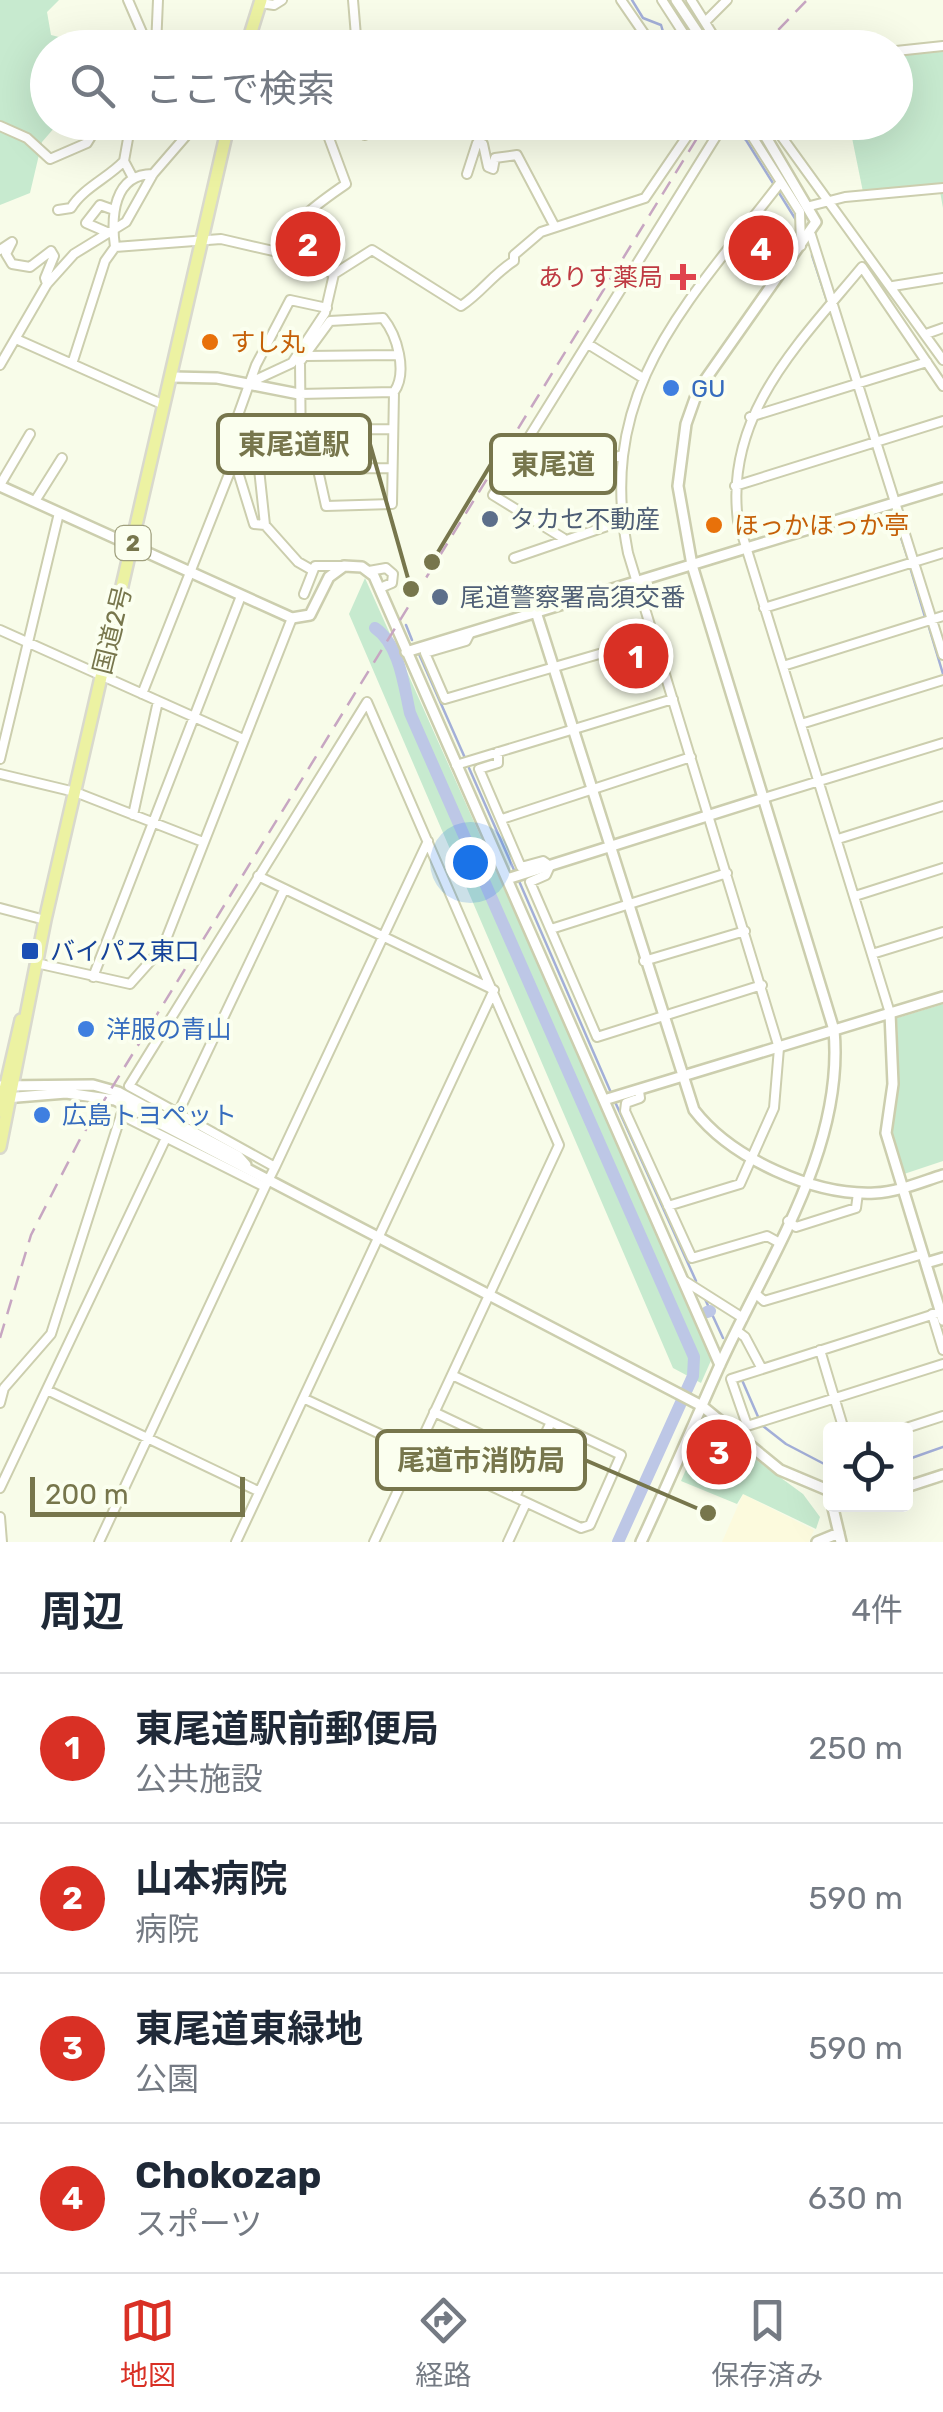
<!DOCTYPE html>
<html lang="ja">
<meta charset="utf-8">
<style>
body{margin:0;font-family:Rubik,"Noto Sans JP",sans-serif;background:#f6f6f7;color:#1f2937}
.controls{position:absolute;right:30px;bottom:30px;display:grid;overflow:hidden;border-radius:10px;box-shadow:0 10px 40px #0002}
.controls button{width:90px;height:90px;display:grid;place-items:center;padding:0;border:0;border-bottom:2px solid #e0e1e3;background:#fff;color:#1f2937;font:50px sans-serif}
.scale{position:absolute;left:30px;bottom:25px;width:215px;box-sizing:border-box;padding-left:10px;border:5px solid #77764c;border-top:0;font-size:28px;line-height:35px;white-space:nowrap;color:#77764c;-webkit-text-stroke:8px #fbffef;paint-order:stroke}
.you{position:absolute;left:470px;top:862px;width:35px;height:35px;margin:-25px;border:8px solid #fff;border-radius:50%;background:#1a73e8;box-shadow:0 0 0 15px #1a73e833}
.badge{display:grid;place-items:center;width:65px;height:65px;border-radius:50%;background:#d93025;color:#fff;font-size:32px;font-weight:700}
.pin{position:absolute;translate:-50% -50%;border:5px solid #fff;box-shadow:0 2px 10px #0006}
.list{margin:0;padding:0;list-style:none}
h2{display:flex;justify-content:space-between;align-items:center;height:130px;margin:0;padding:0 40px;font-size:42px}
h2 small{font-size:32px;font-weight:400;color:#747a83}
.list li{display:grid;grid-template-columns:65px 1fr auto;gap:30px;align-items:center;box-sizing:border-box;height:150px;padding:0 40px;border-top:2px solid #e0e1e3}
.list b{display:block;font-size:38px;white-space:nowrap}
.list p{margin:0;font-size:32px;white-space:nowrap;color:#747a83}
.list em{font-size:32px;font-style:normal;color:#747a83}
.icon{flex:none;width:55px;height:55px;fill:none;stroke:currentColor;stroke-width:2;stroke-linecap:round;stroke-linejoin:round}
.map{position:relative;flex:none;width:943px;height:1542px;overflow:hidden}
.search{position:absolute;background:#fff;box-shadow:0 10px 40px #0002;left:30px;right:30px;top:30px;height:110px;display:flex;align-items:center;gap:25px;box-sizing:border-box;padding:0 35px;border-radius:55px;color:#747a83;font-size:38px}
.sheet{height:730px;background:#fff}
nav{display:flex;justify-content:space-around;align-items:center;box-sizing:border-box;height:140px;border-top:2px solid #e0e1e3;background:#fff;font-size:28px;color:#747a83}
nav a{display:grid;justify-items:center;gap:5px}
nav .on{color:#d93025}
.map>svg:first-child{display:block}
.commercial{fill:#fcfadd}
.green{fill:#c7eacf}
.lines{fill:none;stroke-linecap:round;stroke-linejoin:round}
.stream{stroke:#a3afd8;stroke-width:2.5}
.river{stroke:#bdc7e6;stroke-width:12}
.minor-casing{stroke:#ccceae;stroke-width:12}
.tertiary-casing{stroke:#ccceae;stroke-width:14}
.trunk-casing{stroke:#d9d9cd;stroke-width:16}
.minor{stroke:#fff;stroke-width:8}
.tertiary{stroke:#fff;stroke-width:9}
.trunk{stroke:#ecf2a2;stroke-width:11}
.rail{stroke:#c7a6c2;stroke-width:2.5;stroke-dasharray:15 10;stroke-linecap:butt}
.health-dot{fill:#e0444e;stroke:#fbffef;stroke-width:4}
.food-dot{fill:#e8710a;stroke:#fbffef;stroke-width:4}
.shop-dot{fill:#3f7fe0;stroke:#fbffef;stroke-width:4}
.service-dot{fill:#5c6f8a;stroke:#fbffef;stroke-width:4}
.transit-dot{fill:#1a4fb4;stroke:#fbffef;stroke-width:4}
.labels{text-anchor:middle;stroke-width:8;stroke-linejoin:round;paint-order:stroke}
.shield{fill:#fbffef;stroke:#9f9f7d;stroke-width:2.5}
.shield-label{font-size:22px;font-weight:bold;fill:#77764c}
.health-label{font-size:25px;fill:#be3a42;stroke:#fbffef;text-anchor:end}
.food-label{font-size:25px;fill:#c56008;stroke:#fbffef;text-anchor:start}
.shop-label{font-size:25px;fill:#366cbe;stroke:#fbffef;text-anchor:start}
.service-label{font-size:25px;fill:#4e5e75;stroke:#fbffef;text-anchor:start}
.street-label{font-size:25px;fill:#77764c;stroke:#fbffef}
.transit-label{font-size:25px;fill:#164399;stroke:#fbffef;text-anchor:start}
.leader{fill:none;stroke:#77764c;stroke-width:4}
.callout-dot{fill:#77764c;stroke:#fbffef;stroke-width:4}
.callout{fill:#fbffef;stroke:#77764c;stroke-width:4}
.callout-label{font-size:28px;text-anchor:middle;font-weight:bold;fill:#77764c}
</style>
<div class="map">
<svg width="943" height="1542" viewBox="0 0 943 1542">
<rect width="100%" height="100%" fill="#f8fce9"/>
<path class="commercial" d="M743,1494L814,1530L809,1542H722Z"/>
<path class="green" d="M0,0H59L47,12L51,35L67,39L63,47L48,48V122L80,123L55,127L42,142L30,193L0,205Z
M943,51V208L939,186L863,192L849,123L896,122V56Z
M365,578L713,1356L701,1383L673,1368L349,614Z
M943,1004V1161L904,1174L891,1129L898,1073L897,1018Z
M706,1423L803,1494L820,1517L816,1529L743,1494L737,1504L681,1481Z"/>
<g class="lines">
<path class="stream" d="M632,0L643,18L661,25L668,48
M718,122L746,140L796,220
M812,255L827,301
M830,309L838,334
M874,447L889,496
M893,513L908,559
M910,567L925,617
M928,624L943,674
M406,625L412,640
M419,654L465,758
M469,768L514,870
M519,881L612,1095
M616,1104L696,1281
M705,1299L723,1338
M742,1380L759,1419
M763,1426L786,1444L830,1467
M906,1460L943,1447"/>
<path class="river" d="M375,628C400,645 404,687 410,713L694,1357L693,1376L618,1542
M707,1312L710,1311"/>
<g class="minor-casing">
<path id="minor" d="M128,0L144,37L156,48
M353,0L357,48
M621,0L654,48
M662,0L693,48
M691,0L721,48
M260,3L274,5L282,0
M705,22L727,0
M156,47L158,0
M137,48V47
M896,51L943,46
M131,122L124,161L133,178
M409,122L423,130H458
M743,122L800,212L801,246
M771,122L943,360
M0,126L27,138L50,159L87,143L100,122
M365,135L366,122
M153,174C113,174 111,217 115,247L221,239L282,253L334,274L325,313L292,363L249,383
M467,174L477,143L483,144L488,167L493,169L495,158L517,155L555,227
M810,206L845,197L943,188
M58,210L71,208C83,188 108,178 124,161
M109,233L86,223L100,205L114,210
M811,235L943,655
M0,250L12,242L6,254L12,264L30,267L51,251L54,256L45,278L47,284
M282,253C288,222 322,201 346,184L323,122
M334,274L372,250L461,306C482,292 492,275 514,261V255L541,232L645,198L690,132V122
M893,286L943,278
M926,334L943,328
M16,339L164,405
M588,344L643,378
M306,356L397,355
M72,364L105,261L115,247
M0,365L47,284L74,254L126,222L153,174L198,122
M299,394L394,392C408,372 397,335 383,318L330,321L300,362L301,461L306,469L390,468
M750,417L927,362
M300,430L390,429
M518,452L559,476L622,455
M229,469L238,472L254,524L265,525L298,562L312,570
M259,469L265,525
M318,470L326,506L392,504L394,392
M0,485L30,434
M735,486L943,421
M35,501L62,458
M563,538L493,495L725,122
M514,558L622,521
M369,571L386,568L393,574L392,583L380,588
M304,594L315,566H344
M764,608L943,553
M0,630L243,739
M470,633L466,641L425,653L445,699L654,638
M783,666L943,616
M142,694L229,474L232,432L256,365L290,300L327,308
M801,724L943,680
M498,752V763L479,769L521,867L543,861L550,866L546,875L530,882L597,1037L762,985
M0,759L59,513
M456,765L673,699
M0,774L75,792L203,842
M764,798L943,743
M133,815L158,701
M502,819L691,757
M838,839L943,806
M855,896L943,868
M0,908L45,920
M551,929L727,873
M872,954L943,932
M644,961L745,931
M36,963L130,984L163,947L292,618
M93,977L241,596
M890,1013L738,521C724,415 799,343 862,267L943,386
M639,1091L640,1098L626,1103L625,1111L692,1258L767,1236L778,1242
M178,1113L284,890
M275,1167L428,841
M668,1206L740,1184L774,1108L779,1048L628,553C595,389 688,303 780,183
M788,1221L796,1227L856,1208L858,1193
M683,1280L743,1318
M755,1293L764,1301L923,1254
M932,1314L943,1350
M737,1331L745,1337L762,1369
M820,1350L844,1430
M49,1391L258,1491
M305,1399L581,1528L590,1525L621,1455L452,1375
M0,1403L4,1388L51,1334L121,1115L265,1187L275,1167L129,1086L367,702L559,1145L374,1542
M434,1412L533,1459
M747,1425L731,1379L941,1312
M747,1426L943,1364
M900,1430L943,1416
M0,1488L166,1138
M515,1497L551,1422
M0,1517L2,1542
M99,1542L265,1187
M236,1542L494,990L258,876
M508,1542L526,1503"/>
</g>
<g class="tertiary-casing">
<path id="tertiary" d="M676,0L708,48
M172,377L217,378L299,394
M0,486L292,618L310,615L329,577L344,566L362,567L374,576L720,1365
M537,615L694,1110C731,1158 814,1196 875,1193C898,1192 921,1182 943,1175
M406,652L943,488
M507,879L764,798
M890,1013L893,1084L886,1133L943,1320
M0,1086L93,1085L118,1092L238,1156L246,1165
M5,1098L66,1093L115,1100L702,1406L780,1470L830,1491
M604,1100L943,997
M926,1263L943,1258
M906,1487L943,1475
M832,1504L841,1542
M641,1542C668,1484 693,1425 719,1367C766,1262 845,1150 834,1030L692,565L678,486L686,424L698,390L816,222L757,122
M817,1542L839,1533"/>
</g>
<g class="trunk-casing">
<path id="trunk" d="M246,48L261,0
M0,1111L21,1020
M0,1147L45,920L229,122"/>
</g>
<use href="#minor" class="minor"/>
<use href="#tertiary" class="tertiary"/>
<use href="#trunk" class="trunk"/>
<path class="rail" d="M761,48L807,0
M0,1338L31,1235L79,1141L707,122"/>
</g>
<path class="health-dot" d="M678 262h10v10h10v10h-10v10h-10v-10h-10v-10h10z"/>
<g class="food-dot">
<circle cx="210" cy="342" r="10"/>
<circle cx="714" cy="525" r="10"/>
</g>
<g class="shop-dot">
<circle cx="671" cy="388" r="10"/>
<circle cx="86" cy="1029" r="10"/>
<circle cx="42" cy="1115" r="10"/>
</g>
<g class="service-dot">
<circle cx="490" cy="519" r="10"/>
<circle cx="440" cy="597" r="10"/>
</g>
<rect class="transit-dot" x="20" y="941" width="20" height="20" rx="5"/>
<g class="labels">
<rect class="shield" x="115.5" y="526" width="35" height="34" rx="8"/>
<g class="shield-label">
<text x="133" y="551">2</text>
</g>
<g class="health-label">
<text x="663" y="286">ありす薬局</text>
</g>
<g class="food-label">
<text x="230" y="351">すし丸</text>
<text x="734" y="534">ほっかほっか亭</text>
</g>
<g class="shop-label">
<text x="691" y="397">GU</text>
<text x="106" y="1038">洋服の青山</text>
<text x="62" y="1124">広島トヨペット</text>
</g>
<g class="service-label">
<text x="510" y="528">タカセ不動産</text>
<text x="460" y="606">尾道警察署高須交番</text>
</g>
<g class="street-label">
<text transform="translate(112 630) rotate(-76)" y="9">国道2号</text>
</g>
<g class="transit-label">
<text x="50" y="960">バイパス東口</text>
</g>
</g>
<path class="leader" d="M411 589L370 444M432 562L491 464M708 1513L585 1460"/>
<g class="callout-dot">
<circle cx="411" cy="589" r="10"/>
<circle cx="432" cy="562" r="10"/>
<circle cx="708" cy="1513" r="10"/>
</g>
<g class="callout">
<rect x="218" y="415" width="152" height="58" rx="10"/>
<rect x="491" y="435" width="124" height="58" rx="10"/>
<rect x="377" y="1431" width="208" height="58" rx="10"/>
</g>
<g class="callout-label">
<text x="294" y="454">東尾道駅</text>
<text x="553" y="474">東尾道</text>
<text x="481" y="1470">尾道市消防局</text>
</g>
</svg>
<div class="controls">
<button><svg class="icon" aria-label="locate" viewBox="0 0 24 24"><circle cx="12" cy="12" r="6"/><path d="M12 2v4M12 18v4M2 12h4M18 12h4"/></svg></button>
</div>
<div class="scale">200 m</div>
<div class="you"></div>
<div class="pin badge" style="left:636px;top:656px">1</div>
<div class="pin badge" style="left:308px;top:244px">2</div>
<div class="pin badge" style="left:719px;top:1452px">3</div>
<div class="pin badge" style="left:761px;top:248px">4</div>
<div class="search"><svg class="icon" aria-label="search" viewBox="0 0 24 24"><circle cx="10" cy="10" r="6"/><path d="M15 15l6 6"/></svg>ここで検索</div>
</div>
<section class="sheet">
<h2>周辺<small>4件</small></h2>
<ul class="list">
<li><span class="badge">1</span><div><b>東尾道駅前郵便局</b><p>公共施設</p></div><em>250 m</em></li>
<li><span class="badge">2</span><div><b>山本病院</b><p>病院</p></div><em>590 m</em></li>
<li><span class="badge">3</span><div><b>東尾道東緑地</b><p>公園</p></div><em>590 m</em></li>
<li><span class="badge">4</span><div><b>Chokozap</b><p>スポーツ</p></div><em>630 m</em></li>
</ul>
</section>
<nav>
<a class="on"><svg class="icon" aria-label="map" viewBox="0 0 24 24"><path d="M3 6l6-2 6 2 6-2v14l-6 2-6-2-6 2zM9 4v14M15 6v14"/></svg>地図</a>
<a><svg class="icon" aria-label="directions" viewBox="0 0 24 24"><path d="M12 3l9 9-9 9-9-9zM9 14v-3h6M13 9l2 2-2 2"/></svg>経路</a>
<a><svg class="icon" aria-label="saved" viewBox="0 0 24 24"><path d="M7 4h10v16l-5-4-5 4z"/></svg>保存済み</a>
</nav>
